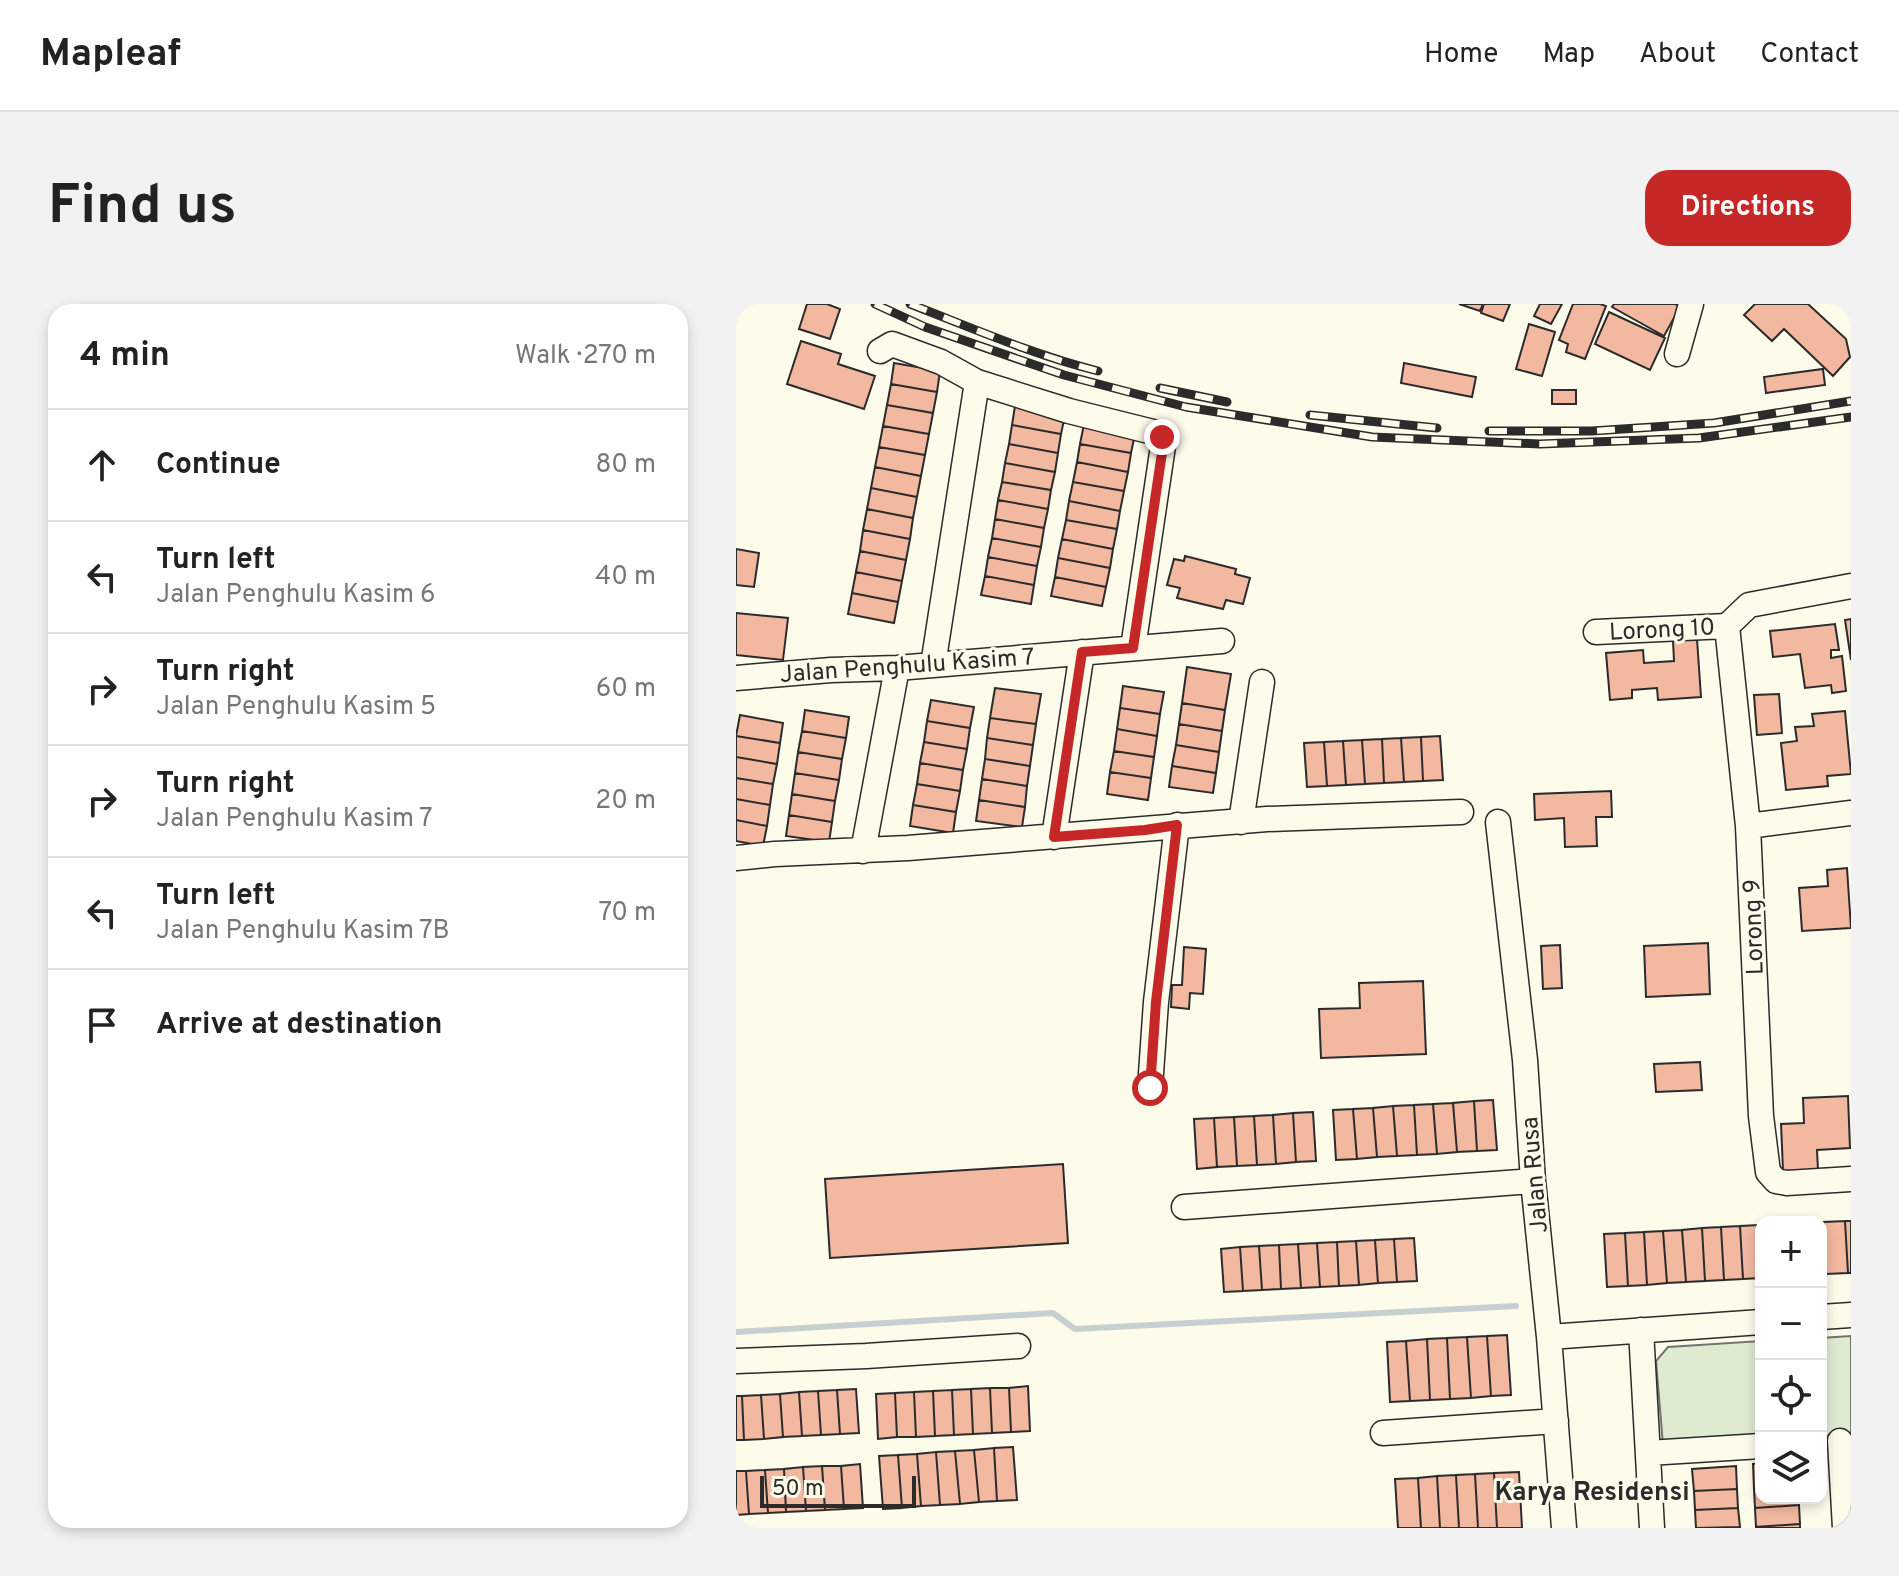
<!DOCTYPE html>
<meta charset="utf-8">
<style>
body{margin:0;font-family:Overpass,sans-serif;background:#f2f2f2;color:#222}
.controls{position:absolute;right:24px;bottom:24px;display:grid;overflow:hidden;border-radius:16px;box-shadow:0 4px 12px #0003}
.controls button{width:72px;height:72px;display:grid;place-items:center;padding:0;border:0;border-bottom:2px solid #e0e0e0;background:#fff;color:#222;font:40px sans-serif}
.scale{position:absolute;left:24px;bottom:20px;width:156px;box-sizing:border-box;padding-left:8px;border:4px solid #2b2b2b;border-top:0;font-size:22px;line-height:28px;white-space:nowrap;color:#2b2b2b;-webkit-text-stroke:6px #fdfbea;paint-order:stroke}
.stop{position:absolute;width:24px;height:24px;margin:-18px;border:6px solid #c62828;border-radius:50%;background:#fff}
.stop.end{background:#c62828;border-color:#fff;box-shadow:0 2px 8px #0008}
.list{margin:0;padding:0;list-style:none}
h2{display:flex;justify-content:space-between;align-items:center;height:104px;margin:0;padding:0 32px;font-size:34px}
h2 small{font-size:26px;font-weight:400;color:#767676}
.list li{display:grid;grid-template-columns:52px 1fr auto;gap:24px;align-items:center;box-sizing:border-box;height:112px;padding:0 32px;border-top:2px solid #e0e0e0}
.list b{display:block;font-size:30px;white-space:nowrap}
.list p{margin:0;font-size:26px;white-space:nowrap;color:#767676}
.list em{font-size:26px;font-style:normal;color:#767676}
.icon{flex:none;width:44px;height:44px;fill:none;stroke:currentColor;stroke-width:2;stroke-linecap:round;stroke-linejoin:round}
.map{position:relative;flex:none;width:1115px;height:1224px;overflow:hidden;border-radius:24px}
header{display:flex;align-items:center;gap:48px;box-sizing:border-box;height:112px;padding:0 40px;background:#fff;border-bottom:2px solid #e0e0e0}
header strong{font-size:38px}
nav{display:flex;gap:44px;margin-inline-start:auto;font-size:28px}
.intro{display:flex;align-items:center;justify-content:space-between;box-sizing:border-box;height:192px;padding:0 48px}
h1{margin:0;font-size:56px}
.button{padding:20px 36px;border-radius:24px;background:#c62828;color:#fff;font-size:28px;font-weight:700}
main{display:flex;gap:48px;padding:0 48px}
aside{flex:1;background:#fff;border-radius:24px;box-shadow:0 4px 12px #0003}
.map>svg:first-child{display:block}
.green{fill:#deebd1;stroke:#74746e;stroke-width:2}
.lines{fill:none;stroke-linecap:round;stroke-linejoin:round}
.stream{stroke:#c7d0d0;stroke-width:6}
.building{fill:#f2b8a0;stroke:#2b2b2b;stroke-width:2}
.minor-casing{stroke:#2b2b2b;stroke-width:27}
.minor{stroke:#fdfbea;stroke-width:24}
.rail-casing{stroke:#2b2b2b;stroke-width:9}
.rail{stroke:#fdfbea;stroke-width:6;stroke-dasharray:18;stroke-linecap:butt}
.route{stroke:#c62828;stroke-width:10}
.labels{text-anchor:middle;stroke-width:6;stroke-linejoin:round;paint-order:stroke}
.street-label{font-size:24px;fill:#2b2b2b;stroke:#fdfbea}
.neighbourhood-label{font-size:26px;font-weight:bold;fill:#2b2b2b;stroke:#fdfbea}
</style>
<header>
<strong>Mapleaf</strong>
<nav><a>Home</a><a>Map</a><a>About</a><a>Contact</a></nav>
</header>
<div class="intro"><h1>Find us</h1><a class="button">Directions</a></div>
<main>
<aside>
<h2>4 min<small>Walk · 270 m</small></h2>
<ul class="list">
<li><svg class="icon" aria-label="ahead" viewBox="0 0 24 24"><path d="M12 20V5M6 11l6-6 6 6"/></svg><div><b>Continue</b></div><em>80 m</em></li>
<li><svg class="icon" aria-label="left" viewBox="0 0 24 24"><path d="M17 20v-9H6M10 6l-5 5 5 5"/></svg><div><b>Turn left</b><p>Jalan Penghulu Kasim 6</p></div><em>40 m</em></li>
<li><svg class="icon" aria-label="right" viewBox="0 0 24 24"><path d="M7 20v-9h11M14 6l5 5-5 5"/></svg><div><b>Turn right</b><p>Jalan Penghulu Kasim 5</p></div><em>60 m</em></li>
<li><svg class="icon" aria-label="right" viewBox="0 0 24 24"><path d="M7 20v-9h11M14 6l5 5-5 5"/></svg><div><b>Turn right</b><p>Jalan Penghulu Kasim 7</p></div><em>20 m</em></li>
<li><svg class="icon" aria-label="left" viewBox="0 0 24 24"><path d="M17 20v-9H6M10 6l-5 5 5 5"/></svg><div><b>Turn left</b><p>Jalan Penghulu Kasim 7B</p></div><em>70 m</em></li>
<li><svg class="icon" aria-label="arrive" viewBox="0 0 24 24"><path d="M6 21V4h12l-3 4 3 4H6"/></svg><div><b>Arrive at destination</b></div></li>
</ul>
</aside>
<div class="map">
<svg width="1115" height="1224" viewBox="0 0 1115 1224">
<rect width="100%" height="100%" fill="#fdfbea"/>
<path class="green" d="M1115,1032V1130L1085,1132V1034Z
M1025,1037V1136L927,1141L920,1057L932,1043Z"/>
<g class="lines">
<path class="stream" d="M0,1028L317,1009L339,1025L780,1002"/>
</g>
<path class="building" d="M71,0H91L104,5L94,35L63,25Z
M723,0H747L744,7Z
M748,0H774L767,17L745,9Z
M804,0H826L815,20L798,12Z
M837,0H864L870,2L849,55L830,48L832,40L823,36Z
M878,0H939L944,3L928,32L876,3Z
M1019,0H1072L1110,35L1114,53L1097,72L1048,25L1036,37L1008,11Z
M873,8L929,34L914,66L859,40Z
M793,20L819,28L806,72L780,65Z
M65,37L105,50L102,60L139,72L128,105L51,80Z
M158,59L204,67L201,88L155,80Z
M668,59L740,73L736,93L665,79Z
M1087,65L1089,81L1030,89L1028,73Z
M155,80L201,88L197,109L151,101Z
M816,86H840V100H816Z
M151,101L197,109L193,130L147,122Z
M279,102L329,111L325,130L276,121Z
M348,120L399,130L395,149L344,140Z
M276,121L325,130L322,149L273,140Z
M147,122L193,130L189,151L143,143Z
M273,140L322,149L319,168L269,159Z
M344,140L395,149L392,168L341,158Z
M143,143L189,151L185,172L139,163Z
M341,158L392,168L388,187L337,178Z
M269,159L319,168L315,186L266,178Z
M139,163L185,172L181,193L135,184Z
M266,178L315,186L312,205L262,196Z
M337,178L388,187L384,207L333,197Z
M135,184L181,193L177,214L131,205Z
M262,196L312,205L308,224L259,215Z
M333,197L384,207L381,225L330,216Z
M131,205L177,214L174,235L127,226Z
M259,215L308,224L305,243L256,234Z
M330,216L381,225L377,245L326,235Z
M127,226L174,235L170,256L124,247Z
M256,234L305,243L301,262L252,253Z
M326,235L377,245L374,264L322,254Z
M0,245L23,249L18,283L0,281Z
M124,247L170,256L166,277L120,268Z
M449,252L500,265L499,270L514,274L507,300L490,296L487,305L441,294L444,284L431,281L438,255L448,257Z
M252,253L301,262L298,281L249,272Z
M322,254L374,264L370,283L319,273Z
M120,268L166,277L162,298L116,289Z
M249,272L298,281L295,300L245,291Z
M319,273L370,283L366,302L315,292Z
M116,289L162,298L158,319L112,310Z
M0,309L52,314L47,356L0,351Z
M1115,315V356L1109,316Z
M1099,320L1103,346H1095V354L1106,352L1110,387L1096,389L1095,381L1069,384L1064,350L1037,353L1034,327Z
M961,335L965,393L922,396L921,384L896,386V394L874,396L870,349L907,346L908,359L938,357L937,337Z
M451,363L495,370L489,406L446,399Z
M387,382L428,388L424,410L384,404Z
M259,384L305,390L300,420L254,414Z
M1043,390L1046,429L1021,431L1018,391Z
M195,396L238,403L234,424L191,417Z
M446,399L489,406L486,427L443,420Z
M384,404L424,410L421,432L381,425Z
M69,406L113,413L110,434L66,427Z
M1109,407L1115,470L1091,472L1092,482L1050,486L1045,439L1061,437L1059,423L1078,422L1076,410Z
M4,411L47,419L44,439L0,432Z
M254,414L300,420L297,441L251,434Z
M191,417L234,424L231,445L188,438Z
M443,420L486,427L483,448L440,441Z
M381,425L421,432L418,453L378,447Z
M66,427L110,434L106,455L62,448Z
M0,432L44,439L41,460L0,453Z
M704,432L707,476L687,477L685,433Z
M685,433L687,477L668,478L665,434Z
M251,434L297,441L294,462L249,455Z
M665,434L668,478L648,479L646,435Z
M646,435L648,479L629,480L626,436Z
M626,436L629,480L610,481L607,437Z
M607,437L610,481L591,482L588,438Z
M188,438L231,445L227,466L184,459Z
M588,438L591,482L571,483L568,439Z
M440,441L483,448L480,469L436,462Z
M378,447L418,453L415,474L374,468Z
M62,448L106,455L103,476L59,469Z
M0,453L41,460L37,480L0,474Z
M249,455L294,462L291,482L246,475Z
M184,459L227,466L224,487L181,480Z
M436,462L480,469L477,489L433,483Z
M374,468L415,474L412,496L371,490Z
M59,469L103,476L99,497L56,490Z
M0,474L37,480L34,501L0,495Z
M246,475L291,482L289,503L243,496Z
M181,480L224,487L220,508L177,501Z
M875,487L876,513H860L861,542L829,543L828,514L799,516L798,490Z
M56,490L99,497L96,518L53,511Z
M0,495L34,501L31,522L0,516Z
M243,496L289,503L286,523L240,517Z
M177,501L220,508L217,529L174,522Z
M53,511L96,518L93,538L50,532Z
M0,516L31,522L27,542L0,537Z
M1111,564L1115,624L1066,627L1063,584L1092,582L1091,566Z
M972,639L974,690L910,693L908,642Z
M824,641L826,684L807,685L805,642Z
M448,643L470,645L467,690L454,689L453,705L435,703L436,681H446Z
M687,677L690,750L585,754L583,705L624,704L623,679Z
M964,758L966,786L920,788L918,760Z
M1112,792L1114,844L1081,846L1082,866L1047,867L1045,820L1068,819L1067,794Z
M757,796L761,846L741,847L738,797Z
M738,797L741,847L721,848L717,799Z
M717,799L721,848L701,850L697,800Z
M697,800L701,850L681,851L678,801Z
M678,801L681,851L661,852L657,802Z
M657,802L661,852L641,853L637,804Z
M637,804L641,853L621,855L617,805Z
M617,805L621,855L600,856L597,806Z
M577,808L580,857L560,858L557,809Z
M557,809L560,858L540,860L537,811Z
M537,811L540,860L521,861L518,812Z
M518,812L521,861L501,862L498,813Z
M498,813L501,862L481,863L478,814Z
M478,814L481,863L461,865L458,815Z
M327,860L332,939L94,954L89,875Z
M1109,917L1112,969L1090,970L1087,918Z
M1109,917H1115V969H1112Z
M1023,921L1025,974L1007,975L1004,922Z
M1004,922L1007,975L988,976L985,923Z
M985,923L988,976L969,977L966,924Z
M966,924L969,977L950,978L946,926Z
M946,926L950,978L931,979L927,927Z
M927,927L931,979L911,981L908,928Z
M908,928L911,981L892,982L889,929Z
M889,929L892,982L871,983L868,930Z
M678,934L681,977L661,978L658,935Z
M658,935L661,978L642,979L639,936Z
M639,936L642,979L623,981L620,937Z
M620,937L623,981L603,982L601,938Z
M601,938L603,982L584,983L581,939Z
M581,939L584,983L565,984L562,940Z
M562,940L565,984L545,985L543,941Z
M543,941L545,985L526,986L523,942Z
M523,942L526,986L507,987L504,943Z
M504,943L507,987L488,988L485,945Z
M771,1031L775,1091L755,1092L751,1032Z
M751,1032L755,1092L735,1094L731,1033Z
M731,1033L735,1094L714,1095L711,1034Z
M711,1034L714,1095L694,1096L691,1035Z
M691,1035L694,1096L674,1097L670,1037Z
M670,1037L674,1097L654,1098L651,1038Z
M292,1082L294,1127L275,1128L273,1084Z
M254,1084L256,1129L237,1130L235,1085Z
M254,1084H273L275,1128L256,1129Z
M120,1085L123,1129L104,1130L101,1086Z
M235,1085L237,1130L218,1131L216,1086Z
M101,1086L104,1130L85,1131L82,1087Z
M216,1086L218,1131L199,1132L197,1087Z
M82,1087L85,1131L66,1132L63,1088Z
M197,1087L199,1132L180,1133L178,1088Z
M63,1088L66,1132L47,1133L44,1090Z
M178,1088L180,1133H161L159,1089Z
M159,1089L161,1133L142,1135L140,1090Z
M44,1090L47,1133L28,1135L25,1091Z
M25,1091L28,1135L8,1136L6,1092Z
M0,1092H6L8,1136H0Z
M277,1143L281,1196L261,1197L258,1144Z
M258,1144L261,1197L243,1198L238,1146Z
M238,1146L243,1198L224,1200L219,1147Z
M219,1147L224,1200L204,1201L200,1148Z
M200,1148L204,1201L185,1202L181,1150Z
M181,1150L185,1202L166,1204L162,1151Z
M162,1151L166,1204L147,1205L143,1152Z
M1025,1159V1185H1018L1017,1160Z
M124,1160L127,1204L108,1205L105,1162Z
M86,1162H105L108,1205L89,1206Z
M86,1162L89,1206L70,1207L67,1163Z
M1000,1162L1001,1185L958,1187L956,1165Z
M67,1163L70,1207L50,1208L48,1165Z
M48,1165L50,1208L32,1209L29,1166Z
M29,1166L32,1209L13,1210L10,1167Z
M0,1167H10L13,1210L0,1211Z
M783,1168L786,1224H761L758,1169Z
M758,1169L761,1224H742L739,1170Z
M739,1170L742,1224H723L720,1171Z
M720,1171L723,1224H704L701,1172Z
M701,1172L704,1224H685L682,1174Z
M682,1174L685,1224H662L659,1175Z
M1001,1185L1002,1204L959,1206L958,1187Z
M1018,1185H1025V1194H1063V1201L1019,1204Z
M1063,1201L1064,1220L1020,1223L1019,1204Z
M1002,1204L1004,1223L960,1224L959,1206Z
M1064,1220V1224H1020V1223Z"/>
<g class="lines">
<g class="minor-casing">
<path id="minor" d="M144,47L156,40L205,58L241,78L333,107L421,129L426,133L427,142L397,344
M941,50L955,0
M1115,282L1013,301L991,322L1012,522L1025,812L1032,868L1040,877L1051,879L1115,875
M860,328L991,322
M197,361L241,78
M0,374L95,366L161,364L486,337
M505,518L526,378
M762,518L789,756L797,877L813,1033L828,1224
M1012,522L1115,509
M318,533L346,348
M127,547L161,364
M0,554L39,550L172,544L531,515L725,508
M414,784L420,698L441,521
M448,903L797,877
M1085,1013L1115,1011
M905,1026L916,1224
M813,1033L1025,1018
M0,1057L130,1052L282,1042
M647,1129L820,1117
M1104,1137L1109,1224
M912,1149L1025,1142"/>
</g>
<use href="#minor" class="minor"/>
<g class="rail-casing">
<path id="rail" d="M139,0L189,23L328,71L450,103L636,133L804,140L963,134L1115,113
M174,0C236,24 298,51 362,67
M424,84L491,98
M574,111L701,124
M753,127H856L978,119L1115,97"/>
</g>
<use href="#rail" class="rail"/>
</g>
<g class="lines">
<path class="route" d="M414,784L420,698L441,521L409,526L318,533L346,348L397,344L427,142L426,133"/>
</g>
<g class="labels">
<g class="street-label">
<text transform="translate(926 325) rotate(-3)" y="8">Lorong 10</text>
<text transform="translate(171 361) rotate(-4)" y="8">Jalan Penghulu Kasim 7</text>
<text transform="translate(1017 623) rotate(-92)" y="8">Lorong 9</text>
<text transform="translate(798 871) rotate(-95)" y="8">Jalan Rusa</text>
</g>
<g class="neighbourhood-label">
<text x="856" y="1196">Karya Residensi</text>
</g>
</g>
</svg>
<div class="controls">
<button>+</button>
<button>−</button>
<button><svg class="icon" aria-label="locate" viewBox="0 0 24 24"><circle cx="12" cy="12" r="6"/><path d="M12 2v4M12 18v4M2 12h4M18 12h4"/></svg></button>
<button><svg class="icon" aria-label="layers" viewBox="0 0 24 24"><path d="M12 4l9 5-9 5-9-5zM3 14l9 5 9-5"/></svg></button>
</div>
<div class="scale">50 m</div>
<div class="stop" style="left:414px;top:784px"></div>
<div class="stop end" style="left:426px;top:133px"></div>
</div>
</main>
